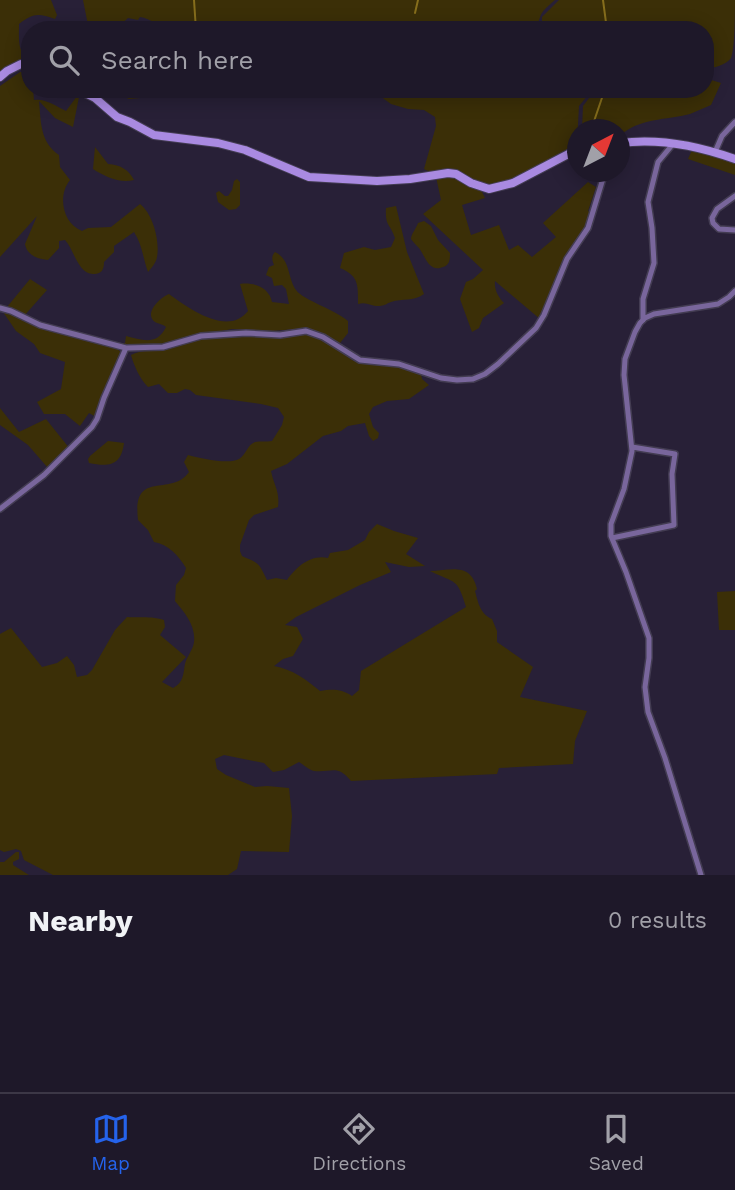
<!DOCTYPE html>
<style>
body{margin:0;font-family:"Work Sans",sans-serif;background:#262131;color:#f1f3f6}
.compass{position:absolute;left:567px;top:119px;width:63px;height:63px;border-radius:50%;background:#1e1829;box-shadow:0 4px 18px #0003;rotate:42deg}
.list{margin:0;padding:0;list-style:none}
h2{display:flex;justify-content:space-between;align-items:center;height:91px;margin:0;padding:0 28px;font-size:30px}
h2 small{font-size:23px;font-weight:400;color:#a1a0a8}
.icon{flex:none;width:38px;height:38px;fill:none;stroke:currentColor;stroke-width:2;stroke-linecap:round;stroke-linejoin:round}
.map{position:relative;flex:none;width:735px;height:875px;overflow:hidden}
.search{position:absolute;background:#1e1829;box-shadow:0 4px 18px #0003;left:21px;right:21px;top:21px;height:77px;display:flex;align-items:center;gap:18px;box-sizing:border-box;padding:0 24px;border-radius:28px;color:#a1a0a8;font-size:26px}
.sheet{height:217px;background:#1e1829}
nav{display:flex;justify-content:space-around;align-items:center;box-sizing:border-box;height:98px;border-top:2px solid #3c3746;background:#1e1829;font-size:19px;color:#a1a0a8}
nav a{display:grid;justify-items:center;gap:4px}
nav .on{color:#2563eb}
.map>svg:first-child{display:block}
.green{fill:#3b2f07}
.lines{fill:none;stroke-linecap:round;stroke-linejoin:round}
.stream{stroke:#866e1c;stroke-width:2}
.street-casing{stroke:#433c52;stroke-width:8}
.secondary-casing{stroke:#433c52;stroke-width:10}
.street{stroke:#79669c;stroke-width:5}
.secondary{stroke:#a98ae1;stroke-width:8}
</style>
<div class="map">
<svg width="735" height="875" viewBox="0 0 735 875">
<rect width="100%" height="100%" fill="#282037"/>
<path class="green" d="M0,0H51L57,15L55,19C38,13 33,13 19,24C19,39 17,53 30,62H21L0,76Z
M83,0H555C540,13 542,11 536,30H171C159,28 151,18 140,17L138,20L128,18L115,30H89Z
M559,0H735C735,13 735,48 731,58C726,65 714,68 705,69V30H550L555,26H547L542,25V17Z
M20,72H30V89H33L34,100C45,98 56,106 66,111L80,92L73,127L55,118L39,101C41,122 40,142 59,155L60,167L70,180C57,196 63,224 82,231L88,228L111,227L140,204C153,214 160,241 157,257C156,263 152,267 148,272C143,258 142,244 134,232L114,246V252L104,262C104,269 102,274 94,274C78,275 74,249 65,240L59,241V248L48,260C37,259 27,255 25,244L37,216L0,257V86Z
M705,78L721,83L711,105C704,108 697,111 690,114C667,120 638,118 620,136V130L582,129L583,106L596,89H705Z
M98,89H151L152,97L129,99L112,92L102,95H99L97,92Z
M376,89H593L579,106L577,143C553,157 509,189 482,184C469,181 458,171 445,170C437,169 432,174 424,169L436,126L435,117L424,110L408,109L391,104L380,96Z
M95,147L108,164C121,165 129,170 134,180C120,184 104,176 93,169Z
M692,150L735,161V175L688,159Z
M456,176L481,190L485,198L462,205L471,235L499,225L509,250L518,245L532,257L556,237L543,223L588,182L596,187L588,211L592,213L590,221L567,258L540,319L495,281C494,289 498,297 504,303L483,318L479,328L472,332L460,299L466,282L473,279L483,270L423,214L441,200L436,177Z
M237,179L240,182V205L236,209L229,210L218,202L216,193L219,191L225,196H228L232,190L234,181Z
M396,206L407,252L424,294C413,302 403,298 391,302C385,304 387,305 380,306C372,307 367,301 358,304C358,285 359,276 340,268L344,253L364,247L375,250L391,247L395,238C390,223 385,227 386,208Z
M424,221L431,226L438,240L450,253C450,259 450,265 443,267C429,273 425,256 419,248C416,245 413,242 411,239C411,234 416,229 418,223Z
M275,252C291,260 287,277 296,290C303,300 336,310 348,321V333L340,343L334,342L307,328L272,331L232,329L200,335L158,347L136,346L122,344L125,343L126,336C142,340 157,346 166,327C163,324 159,324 155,322C143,313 161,297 169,294C188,308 228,337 248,311L240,284C253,282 269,287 272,302L289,304L286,289L282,285L274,286L272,278L266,275L269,267L274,265C272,260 271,256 275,252Z
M30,279L47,290L24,316L7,307Z
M1,309L49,329L117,348L122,354L96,417L89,413L80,426L65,414H44L37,402L61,389L65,362L40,353L34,344L16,331Z
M304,333L327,342L352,360L366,364L401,366L421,374L422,379L429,385L409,399L387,401L373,407L369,414L373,427L379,433L378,438L373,441L369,436L365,423L348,426L341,431L323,436L287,464L271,471C274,486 280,491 278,507L254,515L249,520L240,545V551L242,556C260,564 258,562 267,580L276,578L287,580C296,567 311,554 328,558L330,553L348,550L365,540L369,532L377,524L394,531L418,538L406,554L425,566L409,567L385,562L391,572L360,585L296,617L285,625L297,627L303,639L293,656L283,659L274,666C292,669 307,680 320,691C333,689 341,689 352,696L359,690L361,671L466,607C457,577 456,584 430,571C451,570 471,562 477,589L475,591C478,602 480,614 492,619L497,631V642L533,667L520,697L587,711L575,741L573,764L499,768L497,774L351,781C337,764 332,773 314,771C309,770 304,765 299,762L284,770L273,772L264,763L224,755L215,759L217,769L226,775L255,787L267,786L289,788L292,816L289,852L241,851L237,869L228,875H53L24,860L21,851L16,849L4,852L0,850V634L11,628L42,667L57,663L67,656L74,665L77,677L87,675L92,670L115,630L127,617C141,618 151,616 164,620L165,627L160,635L186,657L162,682L173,688C184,682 183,674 185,664C187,656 193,650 194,642C196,626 185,613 175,601L176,585L184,575L186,568C179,556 168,544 154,542L148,530L138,520C132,468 171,498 189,472L184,462L188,455C200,458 229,465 239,459C246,455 247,445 255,442C260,441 266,442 272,441L282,425L284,417L278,408L261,404L196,395L190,390L185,389L177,393H168L159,384L148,387C140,379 134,366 131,355C142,349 153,352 165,350C178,347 189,340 203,338L284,336Z
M0,408L19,432L46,419L70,449L48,468L28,445L0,425Z
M108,441L124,443C121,466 109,467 89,463L88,459L90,456Z
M735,591V630H719L717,592Z
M16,852H19V859L13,862V865L29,875H0V862H4Z"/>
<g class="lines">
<path class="stream" d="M194,0L196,30
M603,0L607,30
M415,13L418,0
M591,130L605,89"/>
<g class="street-casing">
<path id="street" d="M715,152L722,136L735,122
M735,196L717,209L712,218L713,223L719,229L735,230
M0,308L11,311L40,325L126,348L163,347L201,336L246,333L280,335L306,331L323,337L360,360L399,364L441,378L457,380L473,379L485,374L498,364L536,328L544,315L567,259L588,228L605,172
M643,320V299L654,263L652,228L648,202L658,162L673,144
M0,509L44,475L92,427L97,419L104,398L126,348
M612,538L674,525L672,474L675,454L632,447
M701,875L665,758L648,712L645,687L649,658V638L626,572L611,536V524L624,489L632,451L624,375L625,359L635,332L640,323L645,318L654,314L718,304L729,297L735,291"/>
</g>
<g class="secondary-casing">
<path id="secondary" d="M0,77L7,71L21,64L30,67
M77,89L95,98L117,117L130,122L154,135L218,143L245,150L309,177L377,181L410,179L448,173L456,174L471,183L489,189L513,183L578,149
M620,143C658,138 699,146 735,159"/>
</g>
<use href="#street" class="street"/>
<use href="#secondary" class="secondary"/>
</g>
</svg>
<svg class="compass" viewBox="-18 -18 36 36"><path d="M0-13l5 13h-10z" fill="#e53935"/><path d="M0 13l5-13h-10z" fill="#a1a0a8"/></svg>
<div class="search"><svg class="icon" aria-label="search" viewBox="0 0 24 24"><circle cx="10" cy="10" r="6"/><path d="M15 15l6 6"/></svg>Search here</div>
</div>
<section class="sheet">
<h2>Nearby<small>0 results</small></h2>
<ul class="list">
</ul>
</section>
<nav>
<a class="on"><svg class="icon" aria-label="map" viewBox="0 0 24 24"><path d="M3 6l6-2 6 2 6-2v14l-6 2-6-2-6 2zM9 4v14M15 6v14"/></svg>Map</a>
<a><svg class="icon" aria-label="directions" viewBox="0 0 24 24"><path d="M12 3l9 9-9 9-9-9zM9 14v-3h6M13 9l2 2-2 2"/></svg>Directions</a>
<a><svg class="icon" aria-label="saved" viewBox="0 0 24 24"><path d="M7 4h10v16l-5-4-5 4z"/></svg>Saved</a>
</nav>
